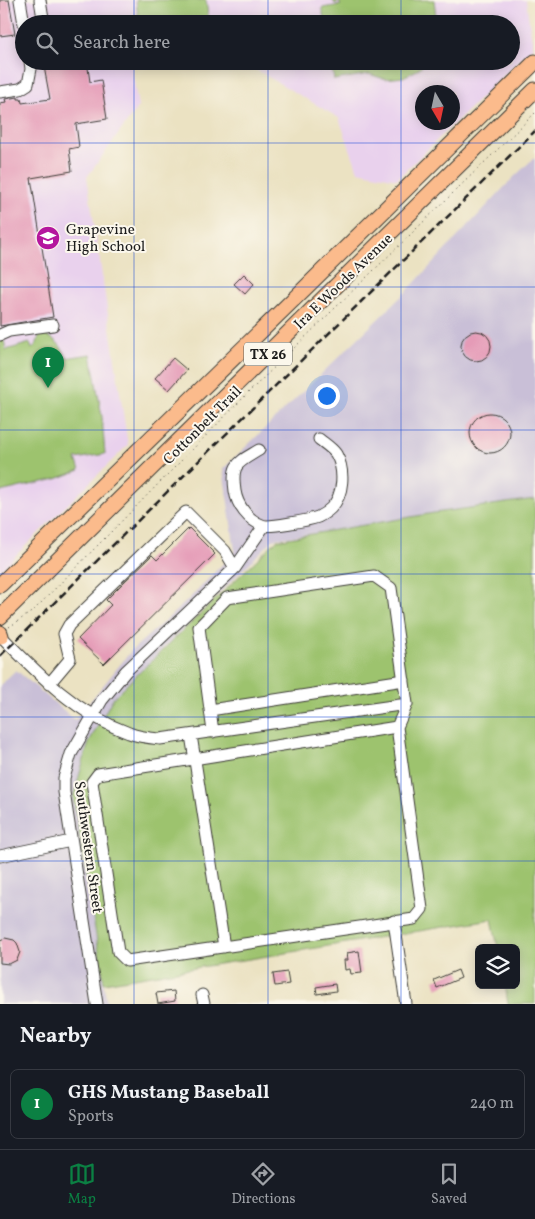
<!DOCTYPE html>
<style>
body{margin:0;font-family:Vollkorn,serif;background:#20242c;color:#f1f3f6}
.controls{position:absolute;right:15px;bottom:15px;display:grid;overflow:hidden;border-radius:8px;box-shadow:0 2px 12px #0003}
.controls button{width:45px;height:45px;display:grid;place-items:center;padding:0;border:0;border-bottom:1px solid #363941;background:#171b24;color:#f1f3f6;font:25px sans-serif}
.compass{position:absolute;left:415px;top:85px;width:45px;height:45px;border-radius:50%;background:#171b24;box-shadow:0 2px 12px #0003;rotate:171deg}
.you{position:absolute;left:326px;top:395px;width:18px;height:18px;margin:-12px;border:4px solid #fff;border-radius:50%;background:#1a73e8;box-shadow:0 0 0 8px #1a73e833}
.badge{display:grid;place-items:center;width:32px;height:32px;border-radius:50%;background:#0b8043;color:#fff;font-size:16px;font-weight:700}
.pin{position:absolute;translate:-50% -41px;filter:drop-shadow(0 1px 2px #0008)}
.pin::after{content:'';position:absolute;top:26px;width:18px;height:15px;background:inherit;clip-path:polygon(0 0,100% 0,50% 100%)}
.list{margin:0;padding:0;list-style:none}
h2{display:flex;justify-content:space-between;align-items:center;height:65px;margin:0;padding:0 20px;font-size:21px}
h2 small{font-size:16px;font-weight:400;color:#9ea1a6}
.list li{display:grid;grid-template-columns:32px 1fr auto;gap:15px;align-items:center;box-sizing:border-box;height:70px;margin:0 10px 10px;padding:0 10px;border:1px solid #363941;border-radius:8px}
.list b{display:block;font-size:19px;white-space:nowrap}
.list p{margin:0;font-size:16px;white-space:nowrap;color:#9ea1a6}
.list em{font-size:16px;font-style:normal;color:#9ea1a6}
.icon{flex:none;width:28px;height:28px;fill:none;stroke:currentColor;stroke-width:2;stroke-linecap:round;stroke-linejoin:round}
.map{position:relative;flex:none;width:535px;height:1004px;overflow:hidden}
.search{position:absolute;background:#171b24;box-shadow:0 2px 12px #0003;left:15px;right:15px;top:15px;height:55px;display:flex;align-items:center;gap:12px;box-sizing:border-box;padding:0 18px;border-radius:28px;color:#9ea1a6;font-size:19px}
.sheet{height:145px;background:#171b24}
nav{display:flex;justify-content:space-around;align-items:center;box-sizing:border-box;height:70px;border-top:1px solid #363941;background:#171b24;font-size:14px;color:#9ea1a6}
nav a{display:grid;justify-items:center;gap:2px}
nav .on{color:#0b8043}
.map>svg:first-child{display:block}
.built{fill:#e9d1ed;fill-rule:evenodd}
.industrial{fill:#c9bfd7}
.grass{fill:#9dc36e;stroke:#5c7045}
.building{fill:#e59bb7}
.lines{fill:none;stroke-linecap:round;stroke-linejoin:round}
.minor-casing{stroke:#3b3a35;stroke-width:13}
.major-casing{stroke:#3b3a35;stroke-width:17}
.path{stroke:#3b3a35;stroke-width:1;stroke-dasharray:1 4;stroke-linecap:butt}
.minor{stroke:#fff;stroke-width:11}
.major{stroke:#fbbb8c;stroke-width:15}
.rail{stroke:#1c1c1c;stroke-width:2.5;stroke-dasharray:8 4;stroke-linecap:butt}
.grid{fill:none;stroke:#1d4ed8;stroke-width:1;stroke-opacity:0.55}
.labels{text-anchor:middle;stroke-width:4;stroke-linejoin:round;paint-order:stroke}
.shield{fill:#fbf7ec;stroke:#5f5e5a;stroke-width:1}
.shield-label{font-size:14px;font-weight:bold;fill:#1c1c1c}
.poi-label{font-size:15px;fill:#1c1c1c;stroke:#fbf7ec;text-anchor:start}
.street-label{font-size:15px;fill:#1c1c1c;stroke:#fbf7ec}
</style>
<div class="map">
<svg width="535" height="1004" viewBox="0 0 535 1004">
<rect width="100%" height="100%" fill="#fbf7ec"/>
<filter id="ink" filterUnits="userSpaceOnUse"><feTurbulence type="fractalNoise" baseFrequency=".02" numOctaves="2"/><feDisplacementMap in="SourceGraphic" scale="10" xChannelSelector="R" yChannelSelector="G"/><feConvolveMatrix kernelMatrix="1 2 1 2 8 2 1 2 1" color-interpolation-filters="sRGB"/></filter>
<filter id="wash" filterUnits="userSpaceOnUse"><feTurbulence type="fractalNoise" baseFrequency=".0096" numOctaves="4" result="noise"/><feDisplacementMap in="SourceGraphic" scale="20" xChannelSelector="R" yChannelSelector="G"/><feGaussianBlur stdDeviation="1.12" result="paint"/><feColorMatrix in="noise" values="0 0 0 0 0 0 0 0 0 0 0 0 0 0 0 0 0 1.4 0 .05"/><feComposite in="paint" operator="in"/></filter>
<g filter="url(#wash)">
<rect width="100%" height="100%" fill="#ebe2c2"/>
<path class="built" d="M0,0H526L533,47L397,179L358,171L339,118L241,61H511V24H24V61H131L138,107L87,177L128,445L0,571ZM422,92H452V122H422Z"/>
<path class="industrial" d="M535,157V501L274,539L113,698L73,797L107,1004H0V685L16,670L75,720L132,650L187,601L235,551L223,469L407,291L513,178Z"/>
<path class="grass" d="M136,0H206L209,22L197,24H139Z
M333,0H434L437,24H325L322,8L341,5L339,2L335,4Z
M331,61H427L417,70L403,77L385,79L369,74L334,80Z
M40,333C53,337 62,344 66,358L91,354L102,417L105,454L76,459L80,470L56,479L0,492V341L4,340L6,350L30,343L32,349L37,343Z
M535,499V1004H508L505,985H516V948H498L492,919L104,983L73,797L89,742L113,698L277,540L434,513Z"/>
<g id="blocks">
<path class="building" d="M0,0H9L15,34L0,36Z
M43,61H87L90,82L101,80L107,119L76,124L79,147L69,149L72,171L31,178L53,317L0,326V103L6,102L5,99L18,97V99H21L22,103L50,99Z
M244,274L254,284L245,294L234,284Z
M461 346a15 15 0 1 1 30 0a15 15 0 1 1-30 0Z
M173,358L187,370L169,390L155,378Z
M470 433a20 20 0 1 1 40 0a20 20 0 1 1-40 0Z
M189,528L215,554L104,664L78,639L111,605L106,600L124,582L152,555L157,560Z
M5,938L14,940L17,943L20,952L17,960L9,964L0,963V940Z
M359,951L362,973L351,974L350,969L345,970L344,960H348L347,953Z
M458,970L461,978L437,988L434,980Z
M287,972L289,984L275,986L273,974Z
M335,984L336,991L317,994L316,987Z
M174,991L175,1001L158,1004L156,993Z"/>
</g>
</g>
<g filter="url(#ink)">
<use href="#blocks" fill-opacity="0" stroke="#3b3a35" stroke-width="1"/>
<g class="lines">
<g class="minor-casing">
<path id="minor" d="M20,0L24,24
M40,0L44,24
M0,92L20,89L28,84L31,69L30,61
M0,335L9,331L53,325
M259,450C238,463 231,463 235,491C237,505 248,520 262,525C268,528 310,520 318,517C322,515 327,512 331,508C344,495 345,470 336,454C332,448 325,444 319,439
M1,636C39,675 77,714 129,733C139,737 150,738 160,739L407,704
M49,684L70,659L64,634L69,625L186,512L225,551L235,568
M210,710L404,680
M213,732L199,627L227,598L374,576L391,588L407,704L397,727L422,909L414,919L127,961L118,952L92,782L98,774L397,727
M191,735L224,947
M0,856L71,841
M394,921L406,1004
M202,995L204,1004
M97,1004L64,792V778L71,754L102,700L126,671L235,568L264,526"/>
</g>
<g class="major-casing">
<path id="major" d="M0,585L298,295L535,62
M0,617L535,90
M0,633L1,636"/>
</g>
<path class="path" d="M9,627L33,611L249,392L535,113"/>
<use href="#minor" class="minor"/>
<use href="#major" class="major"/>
<path class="rail" d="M0,656L535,131"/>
</g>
</g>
<path class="grid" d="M134,0V24M268,0V24M401,0V24M134,61V1004M268,61V1004M401,61V1004M0,143H535M0,287H535M0,430H535M0,574H535M0,717H535M0,861H535"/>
<defs>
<g id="school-disc" transform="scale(1.25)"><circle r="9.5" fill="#b5179e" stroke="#fbf7ec"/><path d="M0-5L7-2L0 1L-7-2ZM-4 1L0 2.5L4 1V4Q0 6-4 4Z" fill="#fff"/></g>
</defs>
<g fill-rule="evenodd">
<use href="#school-disc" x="48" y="238"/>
</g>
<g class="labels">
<rect class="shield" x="244" y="342.5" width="48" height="23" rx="4"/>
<g class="shield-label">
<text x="268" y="359">TX 26</text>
</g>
<g class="poi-label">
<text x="66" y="234">Grapevine<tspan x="66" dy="17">High School</tspan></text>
</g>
<g class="street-label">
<text transform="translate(343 281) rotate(-44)" y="5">Ira E Woods Avenue</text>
<text transform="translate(202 425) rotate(-45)" y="5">Cottonbelt Trail</text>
<text transform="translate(89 847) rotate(82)" y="5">Southwestern Street</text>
</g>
</g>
</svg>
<div class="controls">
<button><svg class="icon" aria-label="layers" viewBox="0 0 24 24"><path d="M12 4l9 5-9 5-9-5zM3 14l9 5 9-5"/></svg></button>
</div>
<svg class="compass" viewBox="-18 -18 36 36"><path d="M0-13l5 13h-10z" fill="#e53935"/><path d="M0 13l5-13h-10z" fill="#9ea1a6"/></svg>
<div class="you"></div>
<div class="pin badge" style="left:48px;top:388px">1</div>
<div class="search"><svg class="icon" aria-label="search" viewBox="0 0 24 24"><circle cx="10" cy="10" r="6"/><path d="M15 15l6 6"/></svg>Search here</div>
</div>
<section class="sheet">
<h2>Nearby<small></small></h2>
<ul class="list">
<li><span class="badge">1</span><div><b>GHS Mustang Baseball</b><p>Sports</p></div><em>240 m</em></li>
</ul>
</section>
<nav>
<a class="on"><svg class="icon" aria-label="map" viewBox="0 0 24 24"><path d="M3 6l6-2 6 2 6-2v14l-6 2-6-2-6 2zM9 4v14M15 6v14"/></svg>Map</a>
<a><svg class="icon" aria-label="directions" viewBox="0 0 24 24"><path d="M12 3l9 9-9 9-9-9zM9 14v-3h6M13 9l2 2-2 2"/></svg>Directions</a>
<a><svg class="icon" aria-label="saved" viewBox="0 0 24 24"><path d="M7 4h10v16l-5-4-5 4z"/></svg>Saved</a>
</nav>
